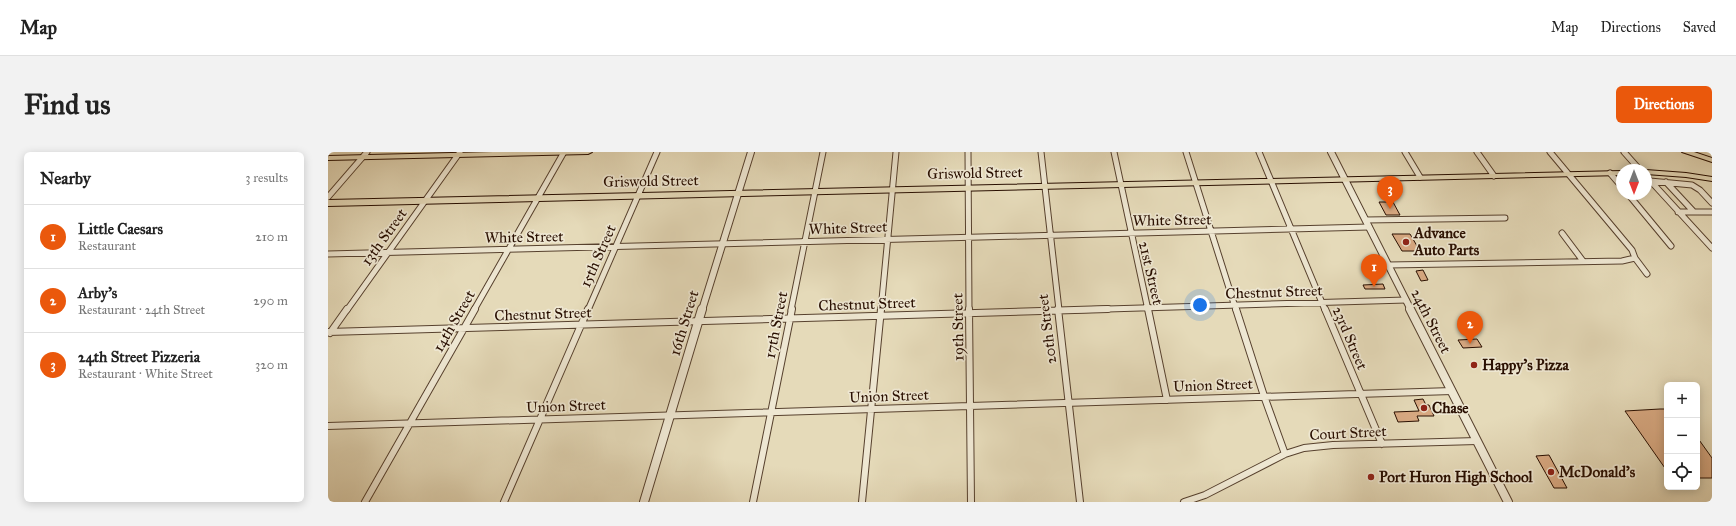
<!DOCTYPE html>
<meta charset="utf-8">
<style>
body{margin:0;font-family:"IM FELL Great Primer",serif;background:#f2f2f2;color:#222}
.controls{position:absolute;right:12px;bottom:12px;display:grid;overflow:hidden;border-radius:6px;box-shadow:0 2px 10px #0003}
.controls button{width:36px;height:36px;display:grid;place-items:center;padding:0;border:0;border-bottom:1px solid #e0e0e0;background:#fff;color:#222;font:20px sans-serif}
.compass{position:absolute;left:1288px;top:12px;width:36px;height:36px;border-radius:50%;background:#fff;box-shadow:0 2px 10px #0003;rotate:180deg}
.you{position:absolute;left:872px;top:153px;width:14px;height:14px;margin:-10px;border:3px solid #fff;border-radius:50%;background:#1a73e8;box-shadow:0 0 0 6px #1a73e833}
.badge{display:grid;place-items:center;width:26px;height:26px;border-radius:50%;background:#ea580c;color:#fff;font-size:13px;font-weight:700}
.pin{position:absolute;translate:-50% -33px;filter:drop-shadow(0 1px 2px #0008)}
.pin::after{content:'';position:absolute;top:21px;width:14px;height:12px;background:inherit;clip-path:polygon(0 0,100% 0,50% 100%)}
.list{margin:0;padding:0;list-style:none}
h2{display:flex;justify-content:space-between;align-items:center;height:52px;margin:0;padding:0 16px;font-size:17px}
h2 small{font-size:13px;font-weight:400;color:#767676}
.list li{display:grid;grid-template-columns:26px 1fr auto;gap:12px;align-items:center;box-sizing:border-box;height:64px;padding:0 16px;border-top:1px solid #e0e0e0}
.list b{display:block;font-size:15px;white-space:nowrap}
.list p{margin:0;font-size:13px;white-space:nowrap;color:#767676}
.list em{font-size:13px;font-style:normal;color:#767676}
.icon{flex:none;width:22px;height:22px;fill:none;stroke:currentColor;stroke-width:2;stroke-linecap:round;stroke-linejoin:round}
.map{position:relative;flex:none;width:1384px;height:350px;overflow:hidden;border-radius:6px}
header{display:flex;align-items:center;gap:24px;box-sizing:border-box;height:56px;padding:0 20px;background:#fff;border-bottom:1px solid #e0e0e0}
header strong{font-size:19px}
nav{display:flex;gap:22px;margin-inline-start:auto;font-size:14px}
.intro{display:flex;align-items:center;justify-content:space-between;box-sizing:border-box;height:96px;padding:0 24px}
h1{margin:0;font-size:28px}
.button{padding:10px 18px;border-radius:6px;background:#ea580c;color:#fff;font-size:14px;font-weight:700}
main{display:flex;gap:24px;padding:0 24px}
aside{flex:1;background:#fff;border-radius:6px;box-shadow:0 2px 10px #0003}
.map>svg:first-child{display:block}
.building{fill:#d9aa83;stroke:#280e00}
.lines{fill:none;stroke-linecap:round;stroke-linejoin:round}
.minor-far1-casing{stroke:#57412e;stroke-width:7}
.minor-casing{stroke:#57412e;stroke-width:8}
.tertiary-far1-casing{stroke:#57412e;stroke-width:8}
.tertiary-casing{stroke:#57412e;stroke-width:10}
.primary-casing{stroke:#280e00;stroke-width:2}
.minor-far1{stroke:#eee7d2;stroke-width:5}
.minor{stroke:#eee7d2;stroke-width:6}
.tertiary-far1{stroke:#eee7d2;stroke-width:6}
.tertiary{stroke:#eee7d2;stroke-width:8}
.primary{fill:#e5dab9;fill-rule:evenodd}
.poi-dot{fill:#8f2418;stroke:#eee7d2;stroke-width:1.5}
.labels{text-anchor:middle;stroke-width:3.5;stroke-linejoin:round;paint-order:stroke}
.street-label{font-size:15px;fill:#280e00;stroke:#eee7d2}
.poi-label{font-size:15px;font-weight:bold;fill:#280e00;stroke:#eee7d2;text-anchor:start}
</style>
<header>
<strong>Map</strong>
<nav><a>Map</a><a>Directions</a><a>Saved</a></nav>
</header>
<div class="intro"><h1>Find us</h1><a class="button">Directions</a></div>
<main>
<aside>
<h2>Nearby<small>3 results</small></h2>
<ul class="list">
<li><span class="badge">1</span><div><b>Little Caesars</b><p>Restaurant</p></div><em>210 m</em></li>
<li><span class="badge">2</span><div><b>Arby's</b><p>Restaurant · 24th Street</p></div><em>290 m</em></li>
<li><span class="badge">3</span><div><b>24th Street Pizzeria</b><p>Restaurant · White Street</p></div><em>320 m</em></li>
</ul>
</aside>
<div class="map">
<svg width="1384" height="350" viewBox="0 0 1384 350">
<rect width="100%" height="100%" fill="#e5dab9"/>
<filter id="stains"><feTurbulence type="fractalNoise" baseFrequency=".005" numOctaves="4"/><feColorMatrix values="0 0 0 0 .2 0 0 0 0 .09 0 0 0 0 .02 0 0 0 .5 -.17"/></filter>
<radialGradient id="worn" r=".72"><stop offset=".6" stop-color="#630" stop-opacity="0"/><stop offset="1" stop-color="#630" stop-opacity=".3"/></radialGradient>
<path class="building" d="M1051,50H1065L1072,63H1058Z
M1064,82H1082L1092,99H1074Z
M1095,118L1100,128L1093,129L1088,119Z
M1055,132L1057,137H1037L1035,133Z
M1149,187L1154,195L1135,196L1130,188Z
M1095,247L1098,253H1101L1106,264H1089L1091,269L1070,270L1066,260L1091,259L1086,248Z
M1332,257H1339V319L1297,259Z
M1369,285L1384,306V326H1369Z
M1221,303L1239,336H1226L1208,304Z"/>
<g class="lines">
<g class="minor-far1-casing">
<path id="minor-far1" d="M640,0L641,158
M713,0L731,158
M786,0L820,158
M858,0L908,158
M931,0L997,158
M1077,0L1092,25
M1149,0L1166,24
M1222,0L1304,98L1307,106L1319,122
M1296,0L1312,18
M1282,21L1294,35
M1318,24L1384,96
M1322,29L1364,33L1372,38L1384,51
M1338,30L1365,59
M1300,42L1343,94
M0,45L39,0
M1350,60H1384
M1038,68L1177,66
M1234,81L1255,109
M0,102L1041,75
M1060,113L1294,109L1307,106
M19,158L132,0
M146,158L236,0
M260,158L329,0
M463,158L495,0
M553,158L568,0
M747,158L1078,148"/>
</g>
<g class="minor-casing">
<path id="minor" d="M641,157L643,350
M730,157L752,350
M820,157L839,248
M908,157L936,244L957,302
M997,157L1054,292
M0,180L780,157
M2,181L19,157
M0,274L1124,239
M37,350L147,157
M176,350L260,157
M425,350L464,157
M534,350L553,157
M856,350L877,343L957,302L976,296L1005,293L1149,289"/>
</g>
<g class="tertiary-far1-casing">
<path id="tertiary-far1" d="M1003,0L1083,158
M374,158L423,0"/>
</g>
<g class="tertiary-casing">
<path id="tertiary" d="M1082,157L1180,350
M316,350L374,157"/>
</g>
<g class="primary-casing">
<path id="primary" d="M165,0H264L260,2L0,8V4Z
M1354,0H1366L1384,6V10Z
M1317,18H1318L1358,21L1384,25V29L1358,25L1318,22V18Z
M1294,19V23L0,54V48Z"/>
</g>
<use href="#minor-far1" class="minor-far1"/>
<use href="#minor" class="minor"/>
<use href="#tertiary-far1" class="tertiary-far1"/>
<use href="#tertiary" class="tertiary"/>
<use href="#primary" class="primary"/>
</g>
<g class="poi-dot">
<circle cx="1078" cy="90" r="4"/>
<circle cx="1146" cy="213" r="4"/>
<circle cx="1096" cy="256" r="4"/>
<circle cx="1223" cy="320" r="4"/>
<circle cx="1043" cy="325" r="4"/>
</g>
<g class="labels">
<g class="street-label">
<text transform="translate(647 21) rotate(-1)" y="5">Griswold Street</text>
<text transform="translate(323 29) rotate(-1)" y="5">Griswold Street</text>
<text transform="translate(844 68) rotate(-1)" y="5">White Street</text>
<text transform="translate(520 76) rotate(-2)" y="5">White Street</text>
<text transform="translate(56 85) rotate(-54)" y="5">13th Street</text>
<text transform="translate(196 85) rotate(-1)" y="5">White Street</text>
<text transform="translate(270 104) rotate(-66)" y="5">15th Street</text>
<text transform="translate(823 121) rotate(77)" y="5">21st Street</text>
<text transform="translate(946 140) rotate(-2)" y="5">Chestnut Street</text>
<text transform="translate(539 152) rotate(-2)" y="5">Chestnut Street</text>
<text transform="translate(215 162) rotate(-2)" y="5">Chestnut Street</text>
<text transform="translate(126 169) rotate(-60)" y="5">14th Street</text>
<text transform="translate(1103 169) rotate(63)" y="5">24th Street</text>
<text transform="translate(356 171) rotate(-73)" y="5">16th Street</text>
<text transform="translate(448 173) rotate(-79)" y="5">17th Street</text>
<text transform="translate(630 175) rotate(-91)" y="5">19th Street</text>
<text transform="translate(719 177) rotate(-97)" y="5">20th Street</text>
<text transform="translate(1022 186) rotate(67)" y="5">23rd Street</text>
<text transform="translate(885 233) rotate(-2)" y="5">Union Street</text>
<text transform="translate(561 244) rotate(-2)" y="5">Union Street</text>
<text transform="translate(238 254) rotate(-2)" y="5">Union Street</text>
<text transform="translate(1020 281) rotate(-3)" y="5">Court Street</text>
</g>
<g class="poi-label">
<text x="1086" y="86">Advance<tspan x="1086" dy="17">Auto Parts</tspan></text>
<text x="1154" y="218">Happy's Pizza</text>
<text x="1104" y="261">Chase</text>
<text x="1231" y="325">McDonald's</text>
<text x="1051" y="330">Port Huron High School</text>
</g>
</g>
<rect width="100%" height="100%" filter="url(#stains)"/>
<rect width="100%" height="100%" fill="url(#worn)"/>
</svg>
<div class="controls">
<button>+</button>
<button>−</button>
<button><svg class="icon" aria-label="locate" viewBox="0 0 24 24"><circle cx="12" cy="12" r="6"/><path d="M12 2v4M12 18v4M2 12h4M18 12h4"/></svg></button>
</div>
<svg class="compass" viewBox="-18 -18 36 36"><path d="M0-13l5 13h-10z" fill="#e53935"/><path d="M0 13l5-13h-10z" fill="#767676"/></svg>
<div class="you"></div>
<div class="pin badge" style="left:1046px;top:135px">1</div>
<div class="pin badge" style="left:1142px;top:192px">2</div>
<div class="pin badge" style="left:1062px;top:57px">3</div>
</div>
</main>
